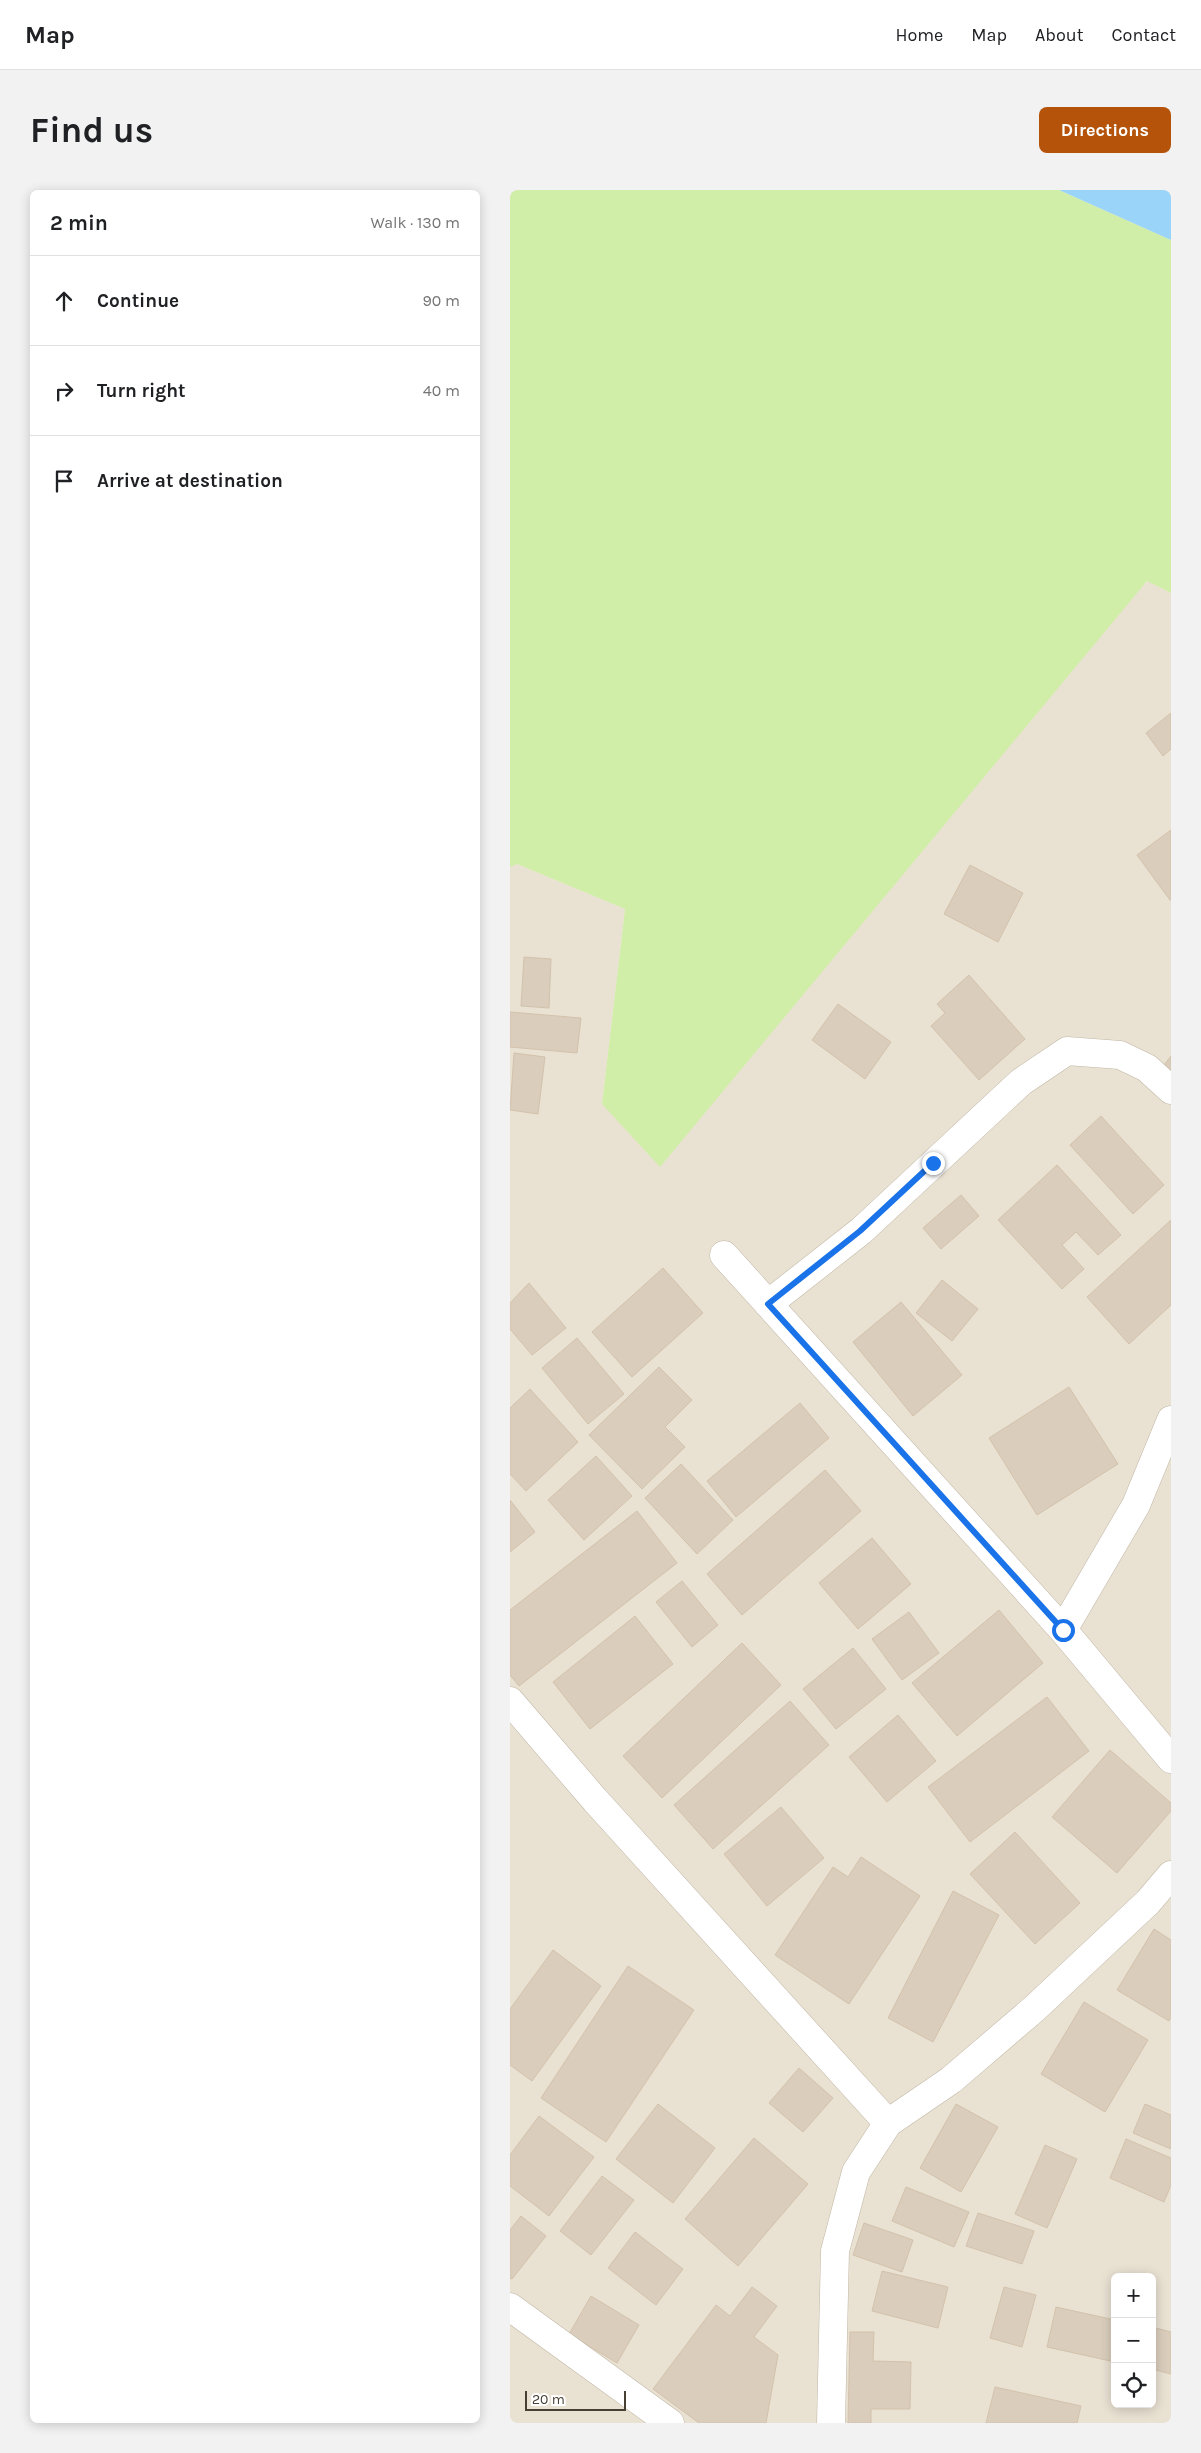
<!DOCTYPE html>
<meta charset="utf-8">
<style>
body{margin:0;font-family:Karla,sans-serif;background:#f2f2f2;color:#202124}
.controls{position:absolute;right:15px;bottom:15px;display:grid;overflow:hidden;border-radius:8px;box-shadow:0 2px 12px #0003}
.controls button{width:45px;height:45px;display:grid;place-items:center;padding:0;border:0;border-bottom:1px solid #e0e0e0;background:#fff;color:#202124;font:25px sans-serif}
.scale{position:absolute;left:15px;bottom:12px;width:101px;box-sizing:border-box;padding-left:5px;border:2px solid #483f34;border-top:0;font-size:14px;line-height:18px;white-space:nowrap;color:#483f34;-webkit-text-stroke:4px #fff;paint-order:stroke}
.stop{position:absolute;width:15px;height:15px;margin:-11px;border:4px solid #1a73e8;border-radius:50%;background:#fff}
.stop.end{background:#1a73e8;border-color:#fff;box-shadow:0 1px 5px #0008}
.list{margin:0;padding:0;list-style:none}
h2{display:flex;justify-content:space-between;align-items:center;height:65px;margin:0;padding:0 20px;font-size:21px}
h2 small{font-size:16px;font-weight:400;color:#757577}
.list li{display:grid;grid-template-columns:32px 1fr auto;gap:15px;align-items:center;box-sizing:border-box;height:90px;padding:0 20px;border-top:1px solid #e0e0e0}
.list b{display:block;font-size:19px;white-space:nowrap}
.list em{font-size:16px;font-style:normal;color:#757577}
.icon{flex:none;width:28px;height:28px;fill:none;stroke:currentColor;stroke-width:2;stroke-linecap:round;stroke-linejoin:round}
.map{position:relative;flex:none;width:661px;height:2233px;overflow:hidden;border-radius:8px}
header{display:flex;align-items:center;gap:30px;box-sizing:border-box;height:70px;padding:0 25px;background:#fff;border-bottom:1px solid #e0e0e0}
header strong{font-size:24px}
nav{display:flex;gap:28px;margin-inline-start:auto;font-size:18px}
.intro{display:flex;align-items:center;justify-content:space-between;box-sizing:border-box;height:120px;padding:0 30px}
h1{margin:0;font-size:35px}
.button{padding:12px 22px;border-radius:8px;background:#b45309;color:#fff;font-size:18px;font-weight:700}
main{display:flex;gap:30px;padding:0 30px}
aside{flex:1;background:#fff;border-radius:8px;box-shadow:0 2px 12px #0003}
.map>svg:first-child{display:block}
.residential{fill:#e9e1d2;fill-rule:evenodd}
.green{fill:#d1eea8}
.water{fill:#9ad5f9}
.building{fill:#dacdbc;stroke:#d3c2ab}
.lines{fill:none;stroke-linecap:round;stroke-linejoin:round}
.street-casing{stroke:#c1b7a6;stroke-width:29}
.street{stroke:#fff;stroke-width:28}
.route{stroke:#1a73e8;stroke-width:6}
</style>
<header>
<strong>Map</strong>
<nav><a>Home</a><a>Map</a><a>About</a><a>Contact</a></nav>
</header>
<div class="intro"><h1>Find us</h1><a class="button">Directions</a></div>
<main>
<aside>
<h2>2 min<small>Walk · 130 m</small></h2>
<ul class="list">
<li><svg class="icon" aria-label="ahead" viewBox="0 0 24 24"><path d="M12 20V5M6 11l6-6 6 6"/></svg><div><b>Continue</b></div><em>90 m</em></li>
<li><svg class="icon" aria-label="right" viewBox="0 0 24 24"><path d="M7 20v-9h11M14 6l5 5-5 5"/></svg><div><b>Turn right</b></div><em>40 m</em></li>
<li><svg class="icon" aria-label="arrive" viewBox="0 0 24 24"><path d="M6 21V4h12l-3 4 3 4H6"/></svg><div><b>Arrive at destination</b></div></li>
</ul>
</aside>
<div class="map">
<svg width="661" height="2233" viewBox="0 0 661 2233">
<rect width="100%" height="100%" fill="#f4efe5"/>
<path class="residential" d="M638,391L661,403V2233H0V677L7,674L115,719L92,914ZM605,2087H642V2214H605Z"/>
<path class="green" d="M0,0H549L661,50V403L637,391L150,977L92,914L115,719L7,674L0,677Z"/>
<path class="water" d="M549,0H661V50Z"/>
<path class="building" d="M661,523V559L653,566L636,543Z
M661,640V710H660L627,665Z
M460,675L513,703L488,752L434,724Z
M14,767L41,769L39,818L11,816Z
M459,785L515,849L469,890L421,836L435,823L427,814Z
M328,814L381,852L355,889L302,850Z
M0,822L71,828L67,863L0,857Z
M4,863L35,867L28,924L0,920Z
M661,866V889L650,880Z
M591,926L654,995L623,1024L560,955Z
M547,975L611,1045L588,1065L566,1042L552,1055L574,1079L552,1099L488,1030Z
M451,1005L469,1026L431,1059L413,1038Z
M661,1030V1115L619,1154L577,1107Z
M153,1078L193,1123L122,1187L82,1142Z
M432,1090L468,1119L442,1151L406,1123Z
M19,1093L56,1138L22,1165L0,1139V1113Z
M391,1112L452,1185L403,1226L343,1152Z
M67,1148L114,1204L78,1234L32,1178Z
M149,1177L182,1210L155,1237L175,1257L132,1299L79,1245Z
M559,1197L608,1274L527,1325L479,1248Z
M20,1199L68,1252L16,1301L0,1284V1218Z
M290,1213L319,1248L226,1327L197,1291Z
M86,1266L122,1306L74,1350L38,1310Z
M171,1274L223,1330L187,1364L135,1308Z
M315,1280L351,1321L232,1425L197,1384Z
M0,1310L25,1342L0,1362Z
M127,1321L167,1373L9,1496L0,1485V1420Z
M362,1348L401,1394L348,1439L309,1393Z
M172,1391L208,1435L182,1457L146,1412Z
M489,1420L533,1473L447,1546L402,1493Z
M399,1422L429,1463L392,1490L362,1449Z
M125,1426L163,1474L80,1539L43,1492Z
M232,1453L271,1495L152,1608L113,1566Z
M343,1458L376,1499L326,1539L293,1499Z
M537,1507L579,1561L460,1652L418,1597Z
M280,1511L319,1555L203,1659L164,1615Z
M388,1525L426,1571L377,1612L339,1567Z
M600,1560L661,1613V1621L607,1683L542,1627Z
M271,1617L314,1668L257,1716L214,1664Z
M505,1642L570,1713L525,1754L460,1684Z
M351,1667L410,1706L339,1814L265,1765L323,1677L338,1687Z
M443,1701L489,1725L423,1852L378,1828Z
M644,1739L661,1750V1827L659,1831L607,1800Z
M43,1760L91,1796L22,1891L0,1875V1819Z
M118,1776L184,1820L96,1952L31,1908Z
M574,1812L638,1850L595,1922L531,1884Z
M289,1878L323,1908L293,1942L259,1913Z
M148,1914L205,1958L163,2013L106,1969Z
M446,1914L488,1937L451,2002L410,1978Z
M635,1914L661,1925V1959L623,1943Z
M29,1926L84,1967L39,2026L0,1996V1965Z
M244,1948L298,1994L228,2076L175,2029Z
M616,1949L661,1968V1995L654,2012L600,1988Z
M535,1955L567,1969L537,2038L505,2024Z
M92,1986L124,2010L81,2065L50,2041Z
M396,1997L459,2022L444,2057L382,2031Z
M468,2023L524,2041L512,2074L456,2056Z
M11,2026L36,2046L2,2089L0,2088V2040Z
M354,2033L403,2050L392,2082L343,2065Z
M125,2042L173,2079L146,2115L98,2078Z
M372,2081L438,2097L428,2138L362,2121Z
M242,2097L267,2116L244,2147L268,2165L256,2233H189L143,2199L206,2115L220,2126Z
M494,2097L526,2105L512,2157L480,2148Z
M81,2106L129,2135L107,2173L59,2144Z
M546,2117L605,2130V2172L537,2157Z
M642,2137L661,2142V2184L642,2179Z
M340,2142H364L363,2171L401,2172L400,2219H361V2233H338Z
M485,2197L571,2216L567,2233H476Z"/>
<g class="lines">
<g class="street-casing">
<path id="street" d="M214,1065L553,1440L661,1569
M258,1114L351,1041L511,892L557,861L610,865L637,878L661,900
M553,1440L626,1315L661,1230
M0,1511L85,1610L378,1933
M0,2117L160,2233
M321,2233L325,2061L346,1982L378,1933L441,1890L525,1818L638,1712L661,1685"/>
</g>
<use href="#street" class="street"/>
</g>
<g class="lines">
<path class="route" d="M423,973L350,1041L258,1114L553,1440"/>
</g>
</svg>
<div class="controls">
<button>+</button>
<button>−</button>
<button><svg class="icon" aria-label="locate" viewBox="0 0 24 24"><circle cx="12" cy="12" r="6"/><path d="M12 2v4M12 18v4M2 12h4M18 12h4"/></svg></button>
</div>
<div class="scale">20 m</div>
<div class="stop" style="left:553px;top:1440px"></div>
<div class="stop end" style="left:423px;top:973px"></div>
</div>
</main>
